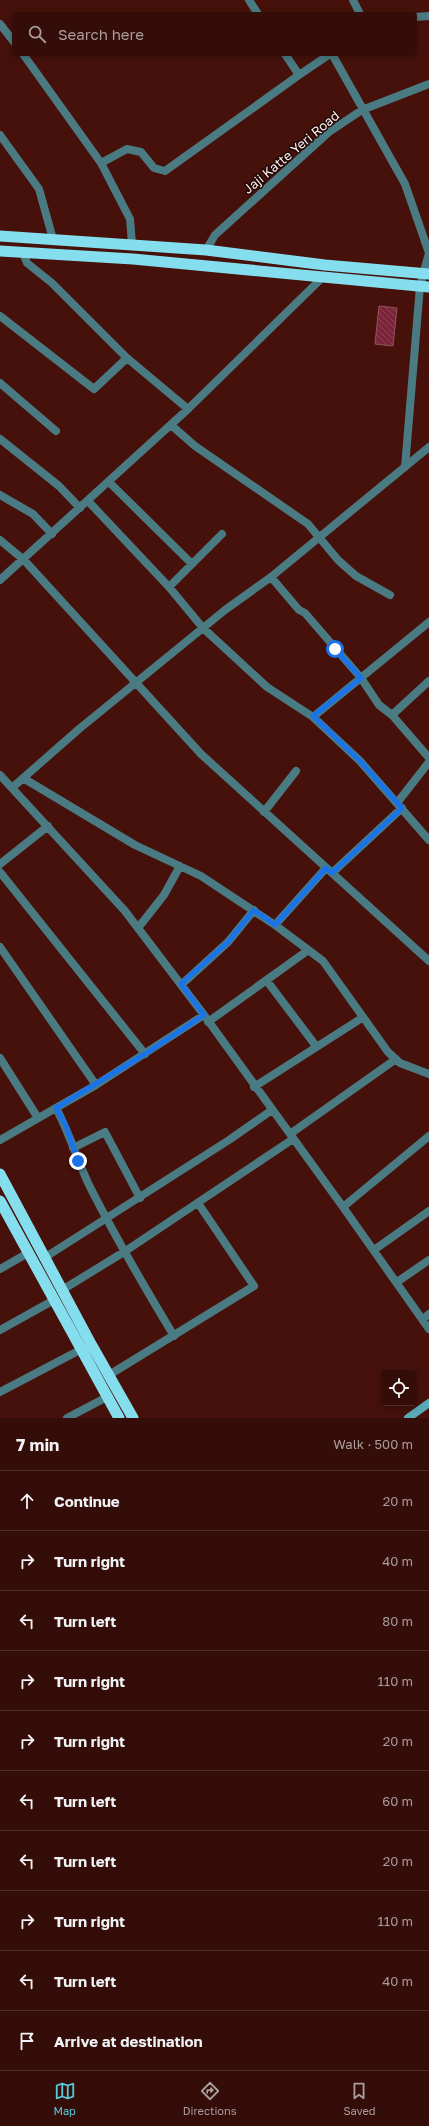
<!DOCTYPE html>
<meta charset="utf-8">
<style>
body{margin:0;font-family:"Golos Text",sans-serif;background:#3c1612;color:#f1f3f6}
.controls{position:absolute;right:12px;bottom:12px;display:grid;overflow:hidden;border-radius:4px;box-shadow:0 2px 6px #0003}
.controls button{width:36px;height:36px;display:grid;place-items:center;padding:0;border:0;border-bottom:1px solid #4e2d29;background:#340d08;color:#f1f3f6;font:20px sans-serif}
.stop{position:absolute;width:12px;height:12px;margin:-9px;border:3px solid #1a73e8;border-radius:50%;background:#fff}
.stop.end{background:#1a73e8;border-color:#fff;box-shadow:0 1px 4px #0008}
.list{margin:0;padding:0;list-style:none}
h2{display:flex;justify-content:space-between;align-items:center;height:52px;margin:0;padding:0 16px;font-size:17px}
h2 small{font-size:13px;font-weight:400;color:#a99c9c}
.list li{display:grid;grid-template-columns:26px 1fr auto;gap:12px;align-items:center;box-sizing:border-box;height:60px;padding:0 16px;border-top:1px solid #4e2d29}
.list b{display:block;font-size:15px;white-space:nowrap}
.list em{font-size:13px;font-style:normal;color:#a99c9c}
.icon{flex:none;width:22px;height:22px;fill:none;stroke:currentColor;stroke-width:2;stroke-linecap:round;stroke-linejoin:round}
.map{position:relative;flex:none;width:429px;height:1418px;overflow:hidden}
.search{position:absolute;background:#340d08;box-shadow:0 2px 6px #0003;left:12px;right:12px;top:12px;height:44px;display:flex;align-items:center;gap:10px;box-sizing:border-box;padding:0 14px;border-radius:4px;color:#a99c9c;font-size:15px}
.sheet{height:652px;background:#340d08}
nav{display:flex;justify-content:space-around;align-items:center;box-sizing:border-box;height:56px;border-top:1px solid #4e2d29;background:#340d08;font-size:11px;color:#a99c9c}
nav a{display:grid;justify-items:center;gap:2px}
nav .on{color:#54cadd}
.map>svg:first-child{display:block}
.building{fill:url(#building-back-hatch);stroke:#92545e}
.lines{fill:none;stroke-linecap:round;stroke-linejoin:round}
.minor{stroke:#4a7b83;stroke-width:8}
.secondary{stroke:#59abb9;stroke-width:8}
.trunk{stroke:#84deee;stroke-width:11}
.route{stroke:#1a73e8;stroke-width:5}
.labels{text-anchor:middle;stroke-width:3;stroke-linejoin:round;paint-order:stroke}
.street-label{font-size:13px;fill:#fdeeec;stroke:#1e0705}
</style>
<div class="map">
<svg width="429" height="1418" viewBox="0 0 429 1418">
<defs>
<pattern id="building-back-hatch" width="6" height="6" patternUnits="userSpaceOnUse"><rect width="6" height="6" fill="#7b2339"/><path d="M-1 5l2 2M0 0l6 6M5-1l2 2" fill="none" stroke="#8f4356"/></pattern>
</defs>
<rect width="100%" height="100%" fill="#46110b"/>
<path class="building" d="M379,306L397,308L393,346L375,344Z"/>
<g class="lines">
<path class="minor" d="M249,0L258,14
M353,0L360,14
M415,17L429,16
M0,24L14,42
M23,54L101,163L130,219L132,244
M332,54L405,184L429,253
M299,75L330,54
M0,135L39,189L53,239
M101,163L127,149L141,152L154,168L165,171L299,75L285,54
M206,250L215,235L329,132L362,110L429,84
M23,253L27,263L52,283L127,358L188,409
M0,316L94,389L127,358
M0,383L56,431
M171,425L195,446L308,524L338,560L356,576L390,595
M0,439L59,486L80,508
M405,467L420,286L429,253
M109,482L192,564
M0,495L33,514L52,534
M88,501L169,587L203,628L267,687L313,717L360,761L429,840
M0,540L24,560L201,754L429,961
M271,577L299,610L305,613L361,678L379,705L392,715L429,758
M0,580L188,409L324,276
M169,587L222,534
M392,715L429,681
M313,717L429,622
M0,775L125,911L204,1015L343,1207L429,1329
M23,778L135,845L201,876L275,925L323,961L388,1052L400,1063L429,1074
M13,787L79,729L225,610L271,577L429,447
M397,803L429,762
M264,812L296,771
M0,864L48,826
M0,872L145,1054
M332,873L402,808
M275,925L326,868
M138,928L164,895L180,866
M0,947L96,1085
M267,981L316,1046
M181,985L228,942L254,910
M208,1022L307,951
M0,1058L38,1118
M254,1087L362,1018
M56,1108C70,1134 78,1163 91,1189C117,1240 145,1288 174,1336
M290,1134L396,1059
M0,1140L96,1085L204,1015
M73,1148L105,1132L140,1198
M343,1207L429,1136
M374,1250L429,1211
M44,1258L229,1140L272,1110
M0,1269L28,1253
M397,1282L429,1260
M62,1290L124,1252L293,1139
M423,1319L429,1314
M0,1330L54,1300
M109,1375L254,1286L198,1203
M0,1392L80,1350
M67,1418L107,1397"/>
<path class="secondary" d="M408,1418L429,1403"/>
<path class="trunk" d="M0,236L206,250L325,265L429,274
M0,251L133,259L429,287
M0,1174L91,1344L133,1418
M0,1201L119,1418"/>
</g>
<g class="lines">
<path class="route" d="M78,1161L66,1126L56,1108L145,1054L204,1015L181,984L228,942L254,910L275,925L326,868L332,873L402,808L360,761L313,716L361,678L335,649"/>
</g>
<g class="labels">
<g class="street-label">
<text transform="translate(291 152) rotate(-40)" y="5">Jaji Katte Yeri Road</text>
</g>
</g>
</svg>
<div class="controls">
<button><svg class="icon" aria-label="locate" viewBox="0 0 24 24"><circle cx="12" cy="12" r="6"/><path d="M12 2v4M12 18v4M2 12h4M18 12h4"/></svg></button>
</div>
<div class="stop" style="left:335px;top:649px"></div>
<div class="stop end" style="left:78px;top:1161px"></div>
<div class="search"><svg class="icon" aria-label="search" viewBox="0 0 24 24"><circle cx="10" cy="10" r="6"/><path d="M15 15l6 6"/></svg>Search here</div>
</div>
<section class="sheet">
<h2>7 min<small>Walk · 500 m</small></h2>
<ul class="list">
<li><svg class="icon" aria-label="ahead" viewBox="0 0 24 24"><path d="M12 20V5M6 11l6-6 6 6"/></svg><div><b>Continue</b></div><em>20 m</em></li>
<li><svg class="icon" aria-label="right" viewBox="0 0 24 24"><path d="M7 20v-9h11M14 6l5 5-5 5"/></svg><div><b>Turn right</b></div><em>40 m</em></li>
<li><svg class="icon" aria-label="left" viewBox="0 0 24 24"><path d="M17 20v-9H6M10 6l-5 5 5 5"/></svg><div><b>Turn left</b></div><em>80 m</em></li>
<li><svg class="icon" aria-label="right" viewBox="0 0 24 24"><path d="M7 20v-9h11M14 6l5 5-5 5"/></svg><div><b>Turn right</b></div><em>110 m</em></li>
<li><svg class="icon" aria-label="right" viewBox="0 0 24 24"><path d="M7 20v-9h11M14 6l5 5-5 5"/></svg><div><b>Turn right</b></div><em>20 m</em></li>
<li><svg class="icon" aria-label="left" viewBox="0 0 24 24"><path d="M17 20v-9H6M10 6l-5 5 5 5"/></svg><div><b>Turn left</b></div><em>60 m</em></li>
<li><svg class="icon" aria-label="left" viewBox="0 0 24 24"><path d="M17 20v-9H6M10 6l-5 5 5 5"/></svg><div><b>Turn left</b></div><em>20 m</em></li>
<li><svg class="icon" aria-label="right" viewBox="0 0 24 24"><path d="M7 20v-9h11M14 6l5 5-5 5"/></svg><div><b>Turn right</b></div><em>110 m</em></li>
<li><svg class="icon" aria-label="left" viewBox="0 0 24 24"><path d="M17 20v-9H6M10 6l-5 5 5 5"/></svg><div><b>Turn left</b></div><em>40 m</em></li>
<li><svg class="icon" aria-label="arrive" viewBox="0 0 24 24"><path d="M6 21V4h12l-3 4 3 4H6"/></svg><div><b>Arrive at destination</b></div></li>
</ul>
</section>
<nav>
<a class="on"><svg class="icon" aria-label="map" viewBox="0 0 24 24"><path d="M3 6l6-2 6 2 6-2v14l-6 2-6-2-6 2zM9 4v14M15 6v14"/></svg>Map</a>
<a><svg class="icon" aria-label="directions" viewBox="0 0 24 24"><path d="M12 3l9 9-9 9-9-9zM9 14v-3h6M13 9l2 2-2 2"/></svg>Directions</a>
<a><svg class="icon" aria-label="saved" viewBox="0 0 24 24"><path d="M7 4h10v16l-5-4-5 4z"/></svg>Saved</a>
</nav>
